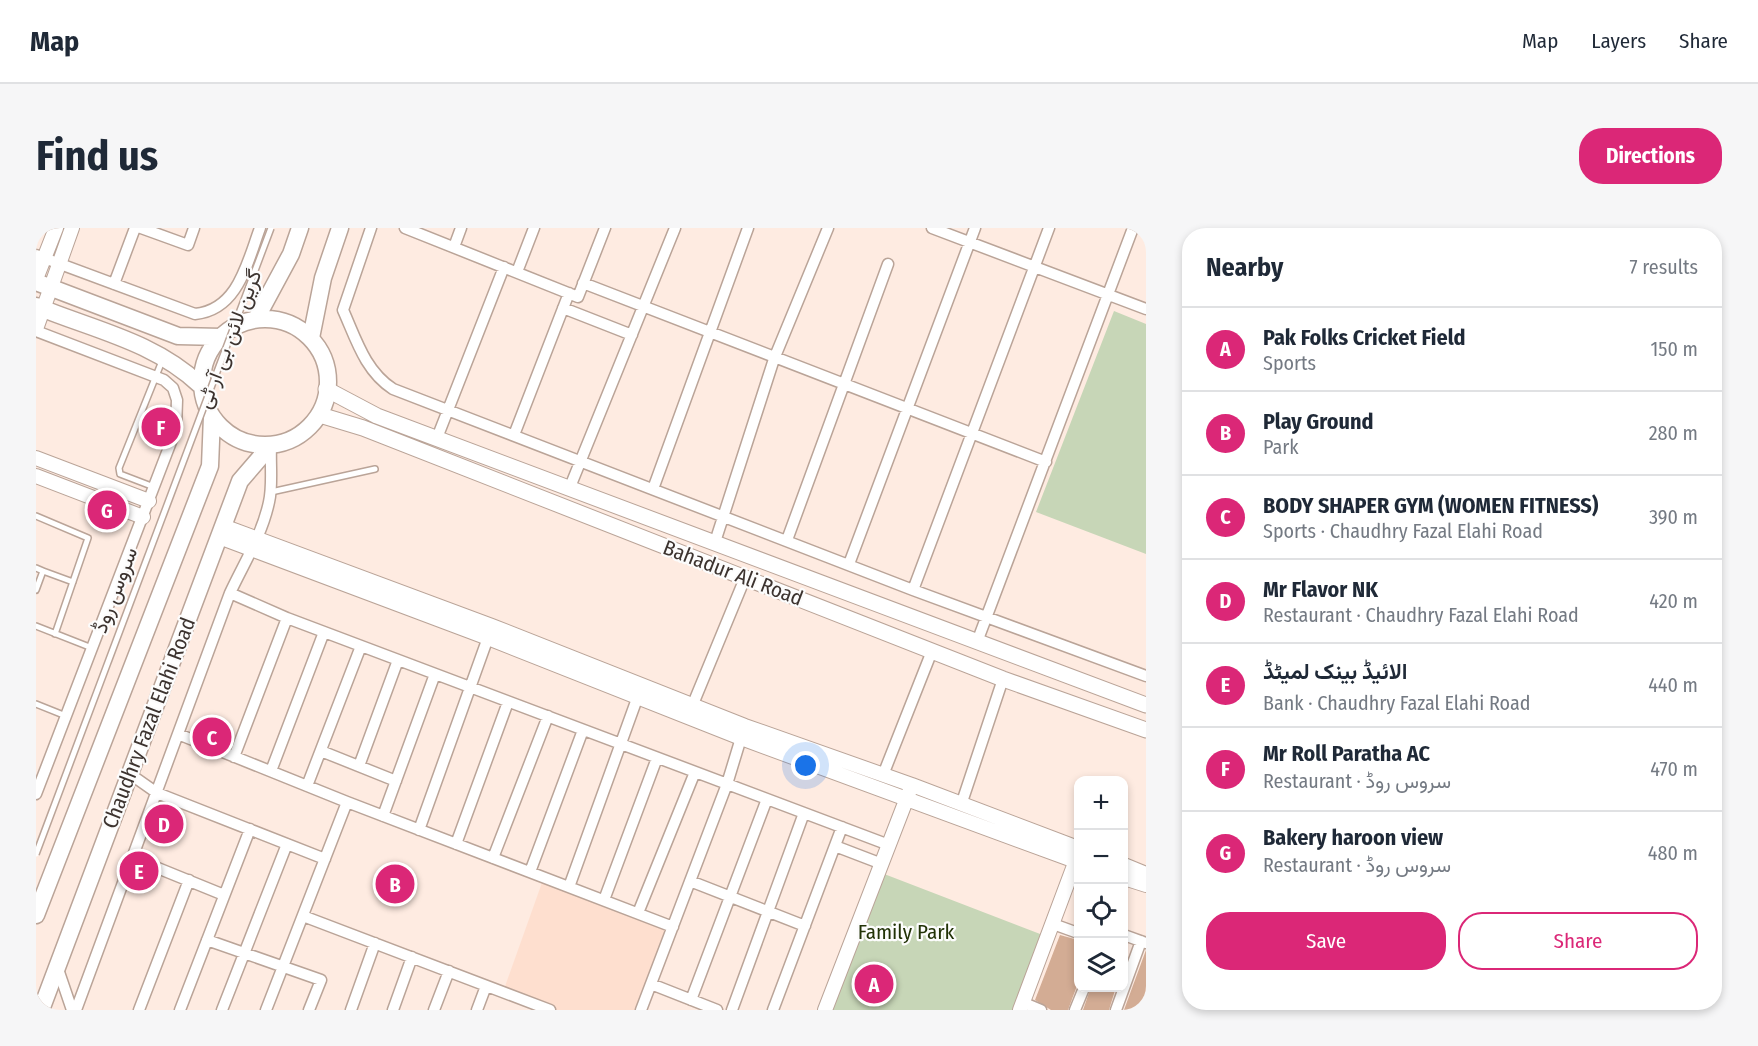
<!DOCTYPE html>
<meta charset="utf-8">
<style>
body{margin:0;font-family:"Fira Sans Condensed",Vazirmatn,sans-serif;background:#f6f6f7;color:#1f2937}
.controls{position:absolute;right:18px;bottom:18px;display:grid;overflow:hidden;border-radius:12px;box-shadow:0 3px 9px #0003}
.controls button{width:54px;height:54px;display:grid;place-items:center;padding:0;border:0;border-bottom:2px solid #e0e1e3;background:#fff;color:#1f2937;font:30px sans-serif}
.you{position:absolute;left:770px;top:538px;width:21px;height:21px;margin:-15px;border:4px solid #fff;border-radius:50%;background:#1a73e8;box-shadow:0 0 0 9px #1a73e833}
.badge{display:grid;place-items:center;width:39px;height:39px;border-radius:50%;background:#db2777;color:#fff;font-size:20px;font-weight:700}
.pin{position:absolute;translate:-50% -50%;border:3px solid #fff;box-shadow:0 2px 6px #0006}
.list{margin:0;padding:0;list-style:none}
h2{display:flex;justify-content:space-between;align-items:center;height:78px;margin:0;padding:0 24px;font-size:26px}
h2 small{font-size:20px;font-weight:400;color:#747a83}
.list li{display:grid;grid-template-columns:39px 1fr auto;gap:18px;align-items:center;box-sizing:border-box;height:84px;padding:0 24px;border-top:2px solid #e0e1e3}
.list b{display:block;font-size:22px;white-space:nowrap}
.list p{margin:0;font-size:20px;white-space:nowrap;color:#747a83}
.list em{font-size:20px;font-style:normal;color:#747a83}
.actions{display:flex;gap:12px;padding:18px 24px}
.actions a{flex:1;padding:14px 0;border:2px solid #db2777;border-radius:24px;text-align:center;font-size:21px;color:#db2777}
.actions .main{background:#db2777;color:#fff}
.icon{flex:none;width:33px;height:33px;fill:none;stroke:currentColor;stroke-width:2;stroke-linecap:round;stroke-linejoin:round}
.map{position:relative;flex:none;width:1110px;height:782px;overflow:hidden;border-radius:24px}
header{display:flex;align-items:center;gap:36px;box-sizing:border-box;height:84px;padding:0 30px;background:#fff;border-bottom:2px solid #e0e1e3}
header strong{font-size:28px}
nav{display:flex;gap:33px;margin-inline-start:auto;font-size:21px}
.intro{display:flex;align-items:center;justify-content:space-between;box-sizing:border-box;height:144px;padding:0 36px}
h1{margin:0;font-size:42px}
.button{padding:15px 27px;border-radius:24px;background:#db2777;color:#fff;font-size:21px;font-weight:700}
main{display:flex;gap:36px;padding:0 36px}
aside{flex:1;background:#fff;border-radius:24px;box-shadow:0 3px 9px #0003}
.map>svg:first-child{display:block}
.built{fill:#fedfcf}
.green{fill:#c7d6b7}
.building{fill:#d3ac94}
.lines{fill:none;stroke-linecap:round;stroke-linejoin:round}
.service-casing{stroke:#baa498;stroke-width:8}
.minor-casing{stroke:#baa498;stroke-width:13}
.tertiary-casing{stroke:#baa498;stroke-width:16}
.secondary-casing{stroke:#baa498;stroke-width:17}
.primary-casing{stroke:#baa498;stroke-width:19}
.service{stroke:#fff;stroke-width:5}
.minor{stroke:#fff;stroke-width:10}
.tertiary{stroke:#fff;stroke-width:14}
.secondary{stroke:#fff;stroke-width:15}
.primary{stroke:#fff;stroke-width:16}
.service-bridge-casing{stroke:#baa498;stroke-width:8;stroke-linecap:butt}
.service-bridge{stroke:#fff;stroke-width:5}
.labels{text-anchor:middle;stroke-width:4.5;stroke-linejoin:round;paint-order:stroke}
.street-label{font-size:21px;fill:#3c332f;stroke:#fcfcfc}
.park-label{font-size:21px;fill:#223307;stroke:#fcfcfc}
</style>
<header>
<strong>Map</strong>
<nav><a>Map</a><a>Layers</a><a>Share</a></nav>
</header>
<div class="intro"><h1>Find us</h1><a class="button">Directions</a></div>
<main>
<div class="map">
<svg width="1110" height="782" viewBox="0 0 1110 782">
<rect width="100%" height="100%" fill="#feebe1"/>
<path class="built" d="M508,649L637,699L605,782H514L467,764Z"/>
<path class="green" d="M1078,83L1110,96V326L1000,284Z
M843,644L1012,709L985,782H789Z"/>
<path class="building" d="M1024,707L1042,712V755L1032,782H1015L999,772Z
M1110,722V782H1088Z
M1055,759H1080L1073,782H1047Z"/>
<g class="lines">
<g class="service-casing">
<path id="service" d="M118,259L84,246L83,240L126,133
M235,264L339,241
M0,288L52,310L19,406
M0,340L7,343L0,362
M7,343L37,354
M0,398L56,420
M0,476L30,488"/>
</g>
<g class="minor-casing">
<path id="minor" d="M105,0L152,17L158,0
M335,0L307,82C320,111 329,143 357,161L877,362L1110,448
M369,0L542,69L569,0
M896,0L1110,81
M418,19L425,0
M0,27L159,86C202,82 211,35 224,0
M481,44L498,0
M547,55L1010,234
M78,56L99,0
M527,80L596,107
M0,103L128,152L137,160L141,172L140,201L0,566
M478,207L533,65
M401,210L468,39
M534,259L639,0
M617,261L712,0
M751,312L852,36
M679,314L738,131L792,0
M813,336L939,0
M877,362L1013,0
M194,365L251,390L853,617
M941,414L1097,0
M657,476L709,350
M142,506L311,574L637,699
M285,523L360,553
M198,529L251,390
M323,538L362,432
M235,543L288,404
M94,546L121,565L289,631
M847,547L896,423
M271,558L325,418
M925,577L967,451
M347,588L399,446
M383,602L454,404
M420,616L472,474
M799,618L846,636
M97,630L188,667
M457,630L512,488
M494,644L547,502
M654,653L769,698
M533,659L602,468
M568,672L621,530
M602,685L659,544
M267,688L514,782
M1017,696L1042,705
M1088,707L1110,715
M171,712L285,752L273,782
M21,738L36,782
M615,756L681,782
M655,772L731,571
M986,774L1005,782
M40,782L194,365C208,335 226,307 233,274C237,257 234,236 235,218
M103,782L153,652
M144,782L214,601
M186,782L251,616
M230,782L311,574
M315,782L339,715
M357,782L376,729
M398,782L413,743
M441,782L450,758
M605,782L691,556L705,510
M696,782L768,585
M737,782L806,599
M1039,782L1048,760
M1080,782L1105,713"/>
</g>
<g class="tertiary-casing">
<path id="tertiary" d="M0,51L20,0
M0,101L36,0
M0,230L113,273
M0,248L107,289
M187,298L456,398L709,498L876,557L1042,620
M183,309L452,410L705,510L1042,634
M1088,637L1110,646
M1088,650L1110,657
M789,782L874,562
M984,782L1042,627"/>
</g>
<g class="secondary-casing">
<path id="secondary" d="M290,161L341,188L1110,477
M284,187L327,200L967,451L1110,502"/>
</g>
<g class="primary-casing">
<path id="primary" d="M0,54L142,108L186,109
M0,78C58,102 117,113 164,157
M166 154a63 63 0 1 1 126 0a63 63 0 1 1-126 0Z
M220,91L255,26L264,0
M275,110L287,50L304,0
M0,687L174,238L176,188
M5,782L204,253L235,217"/>
</g>
<use href="#service" class="service"/>
<use href="#minor" class="minor"/>
<use href="#tertiary" class="tertiary"/>
<use href="#secondary" class="secondary"/>
<use href="#primary" class="primary"/>
<g class="service-bridge-casing">
<path id="service-bridge" d="M0,626L235,0"/>
</g>
<use href="#service-bridge" class="service-bridge"/>
</g>
<g class="labels">
<g class="street-label">
<text transform="translate(193 111) rotate(-69)" y="7">گرین لائن بی آر ٹی</text>
<text transform="translate(697 345) rotate(21)" y="7">Bahadur Ali Road</text>
<text transform="translate(79 362) rotate(-69)" y="7">سروس روڈ</text>
<text transform="translate(113 495) rotate(-69)" y="7">Chaudhry Fazal Elahi Road</text>
</g>
<g class="park-label">
<text x="870" y="711">Family Park</text>
</g>
</g>
</svg>
<div class="controls">
<button>+</button>
<button>−</button>
<button><svg class="icon" aria-label="locate" viewBox="0 0 24 24"><circle cx="12" cy="12" r="6"/><path d="M12 2v4M12 18v4M2 12h4M18 12h4"/></svg></button>
<button><svg class="icon" aria-label="layers" viewBox="0 0 24 24"><path d="M12 4l9 5-9 5-9-5zM3 14l9 5 9-5"/></svg></button>
</div>
<div class="you"></div>
<div class="pin badge" style="left:838px;top:756px">A</div>
<div class="pin badge" style="left:359px;top:656px">B</div>
<div class="pin badge" style="left:176px;top:509px">C</div>
<div class="pin badge" style="left:128px;top:596px">D</div>
<div class="pin badge" style="left:103px;top:643px">E</div>
<div class="pin badge" style="left:125px;top:199px">F</div>
<div class="pin badge" style="left:71px;top:282px">G</div>
</div>
<aside>
<h2>Nearby<small>7 results</small></h2>
<ul class="list">
<li><span class="badge">A</span><div><b>Pak Folks Cricket Field</b><p>Sports</p></div><em>150 m</em></li>
<li><span class="badge">B</span><div><b>Play Ground</b><p>Park</p></div><em>280 m</em></li>
<li><span class="badge">C</span><div><b>BODY SHAPER GYM (WOMEN FITNESS)</b><p>Sports · Chaudhry Fazal Elahi Road</p></div><em>390 m</em></li>
<li><span class="badge">D</span><div><b>Mr Flavor NK</b><p>Restaurant · Chaudhry Fazal Elahi Road</p></div><em>420 m</em></li>
<li><span class="badge">E</span><div><b>الائیڈ بینک لمیٹڈ</b><p>Bank · Chaudhry Fazal Elahi Road</p></div><em>440 m</em></li>
<li><span class="badge">F</span><div><b>Mr Roll Paratha AC</b><p>Restaurant · سروس روڈ</p></div><em>470 m</em></li>
<li><span class="badge">G</span><div><b>Bakery haroon view</b><p>Restaurant · سروس روڈ</p></div><em>480 m</em></li>
</ul>
<div class="actions"><a class="main">Save</a><a>Share</a></div>
</aside>
</main>
